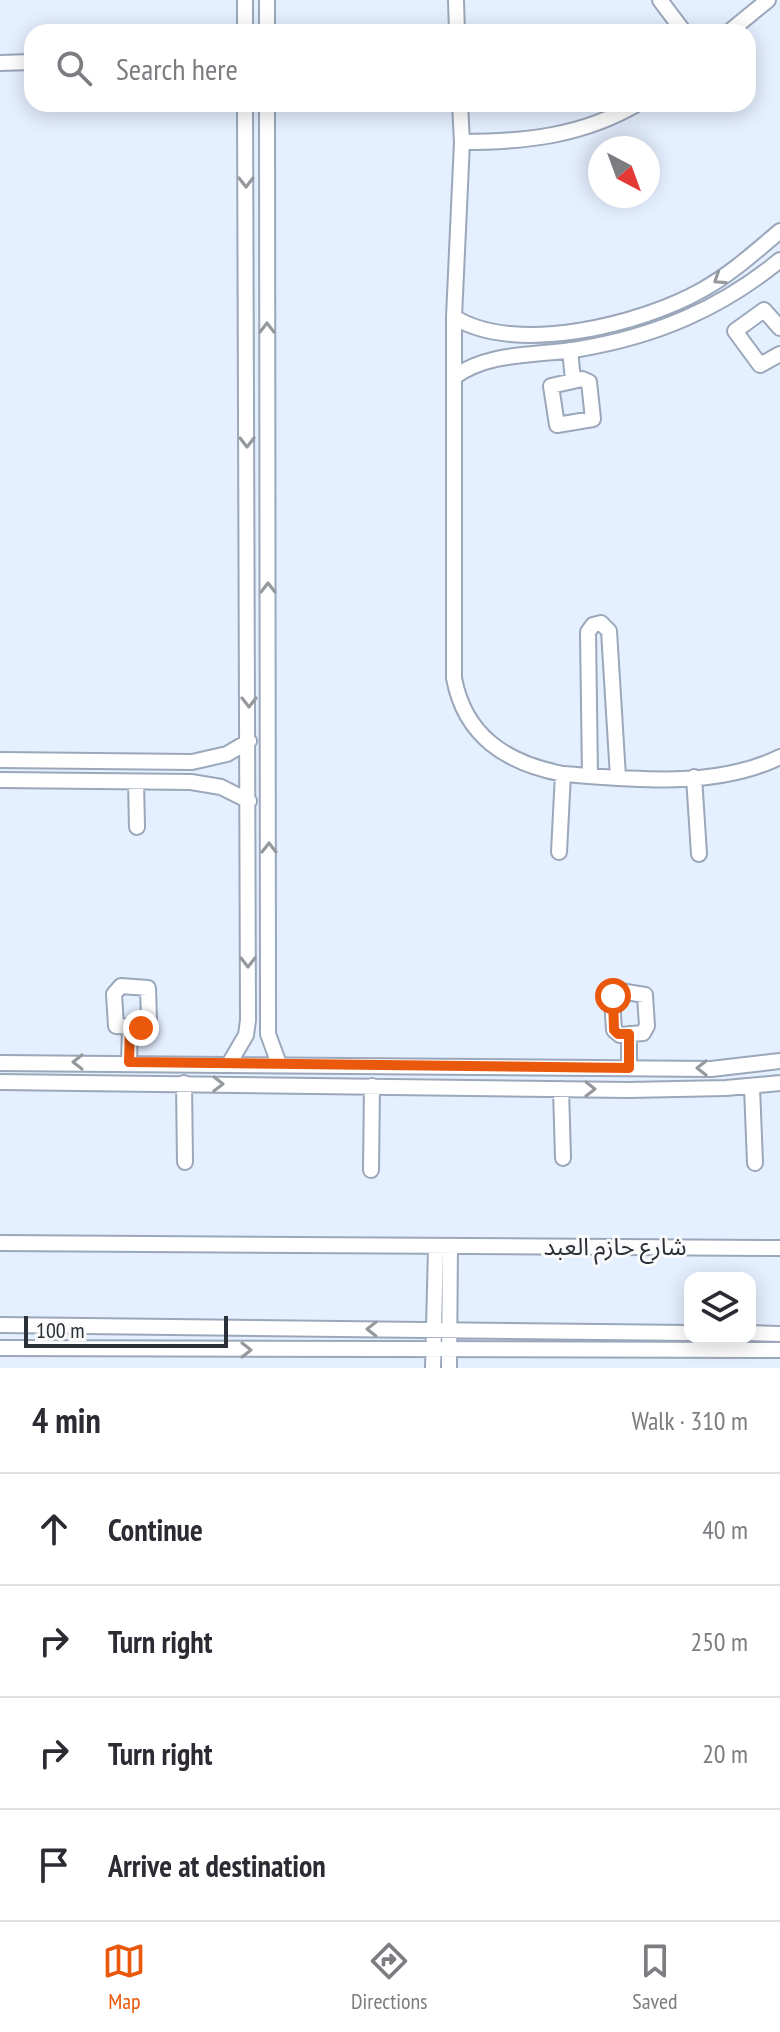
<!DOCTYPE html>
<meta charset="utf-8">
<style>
body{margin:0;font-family:"PT Sans Narrow","Noto Sans Arabic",sans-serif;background:#f2f2f3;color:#2b2b33}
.controls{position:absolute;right:24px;bottom:24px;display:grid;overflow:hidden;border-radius:16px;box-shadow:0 4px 20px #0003}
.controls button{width:72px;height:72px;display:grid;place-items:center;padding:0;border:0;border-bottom:2px solid #e1e1e2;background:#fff;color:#2b2b33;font:40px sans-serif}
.compass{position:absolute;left:588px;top:136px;width:72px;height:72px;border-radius:50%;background:#fff;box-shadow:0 4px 20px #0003;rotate:139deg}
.scale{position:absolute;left:24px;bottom:20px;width:204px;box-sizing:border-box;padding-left:8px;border:4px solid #2b3038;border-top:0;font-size:22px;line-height:28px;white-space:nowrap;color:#2b3038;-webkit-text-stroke:6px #fbfbfb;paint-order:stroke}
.stop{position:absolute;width:24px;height:24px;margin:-18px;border:6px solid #ea580c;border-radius:50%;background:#fff}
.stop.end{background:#ea580c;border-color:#fff;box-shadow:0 2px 8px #0008}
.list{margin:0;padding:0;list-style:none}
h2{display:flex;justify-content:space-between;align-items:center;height:104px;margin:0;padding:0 32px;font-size:34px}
h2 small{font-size:26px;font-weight:400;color:#7c7c81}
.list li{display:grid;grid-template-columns:52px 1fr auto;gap:24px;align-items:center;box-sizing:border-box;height:112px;padding:0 32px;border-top:2px solid #e1e1e2}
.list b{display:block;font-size:30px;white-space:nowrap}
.list em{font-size:26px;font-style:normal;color:#7c7c81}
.icon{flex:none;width:44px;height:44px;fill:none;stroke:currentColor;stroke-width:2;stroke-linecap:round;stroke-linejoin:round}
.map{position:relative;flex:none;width:780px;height:1368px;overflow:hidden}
.search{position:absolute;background:#fff;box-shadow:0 4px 20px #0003;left:24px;right:24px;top:24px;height:88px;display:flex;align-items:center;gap:20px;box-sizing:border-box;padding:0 28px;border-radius:24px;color:#7c7c81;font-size:30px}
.sheet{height:552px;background:#fff}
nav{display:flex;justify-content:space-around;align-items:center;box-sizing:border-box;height:112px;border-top:2px solid #e1e1e2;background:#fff;font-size:22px;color:#7c7c81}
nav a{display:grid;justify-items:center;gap:4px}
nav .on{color:#ea580c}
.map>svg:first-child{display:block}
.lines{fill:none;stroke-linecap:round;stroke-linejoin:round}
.minor-casing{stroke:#9ba7ba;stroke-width:18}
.minor{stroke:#fff;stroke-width:14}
.oneway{stroke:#95989c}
.route{stroke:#ea580c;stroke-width:10}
.labels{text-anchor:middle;stroke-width:6;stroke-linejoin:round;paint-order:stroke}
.street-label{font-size:24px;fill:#2b3038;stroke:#fbfbfb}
</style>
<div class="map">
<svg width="780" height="1368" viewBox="0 0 780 1368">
<rect width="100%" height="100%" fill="#e4efff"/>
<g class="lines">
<g class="minor-casing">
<path id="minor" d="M245,0V32
M267,0V32
M456,0L457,32
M660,0L684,32
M729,32L768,0
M0,63L32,62
M267,104L268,1018V1034L279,1064
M460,104L462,142L454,317V678C465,737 507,763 563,774C633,779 715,789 780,757
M462,142C525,142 582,136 637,104
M454,317C516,356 642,324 702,290C731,274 755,252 780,231
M780,328L764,310L735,331L760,365L780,354
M570,350L573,380
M454,377C490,351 537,356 579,349C656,336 720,309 780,260
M582,379L589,382L593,419L557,425L551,386Z
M0,760L192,762L227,754L249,741
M590,776L588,632L593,625L601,623L609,631L618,777
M694,777L699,854
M0,780L191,782L221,787L249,801
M136,782L137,827
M559,852L563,774
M121,986L148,988L149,1020L144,1027L116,1026L114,994Z
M620,991L645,995L647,1026L643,1033L620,1035L614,1030L612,999Z
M129,1062L130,1028
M0,1063L711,1069L780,1061
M229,1064L246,1035L248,1020L245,104
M629,1068V1034
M0,1082L628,1090L726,1088L780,1083
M184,1083L185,1162
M752,1087L755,1163
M561,1089L563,1158
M371,1170L372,1086
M0,1243L780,1248
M0,1325L690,1333
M750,1333L780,1334
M0,1348L780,1350
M433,1368L436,1248
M449,1368L450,1246"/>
</g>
<use href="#minor" class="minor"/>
</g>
<defs><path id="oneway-chevron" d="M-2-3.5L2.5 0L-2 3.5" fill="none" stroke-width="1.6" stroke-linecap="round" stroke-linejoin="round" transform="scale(2)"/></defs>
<g class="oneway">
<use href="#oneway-chevron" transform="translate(246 182) rotate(90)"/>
<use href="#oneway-chevron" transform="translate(719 279) rotate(147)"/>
<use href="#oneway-chevron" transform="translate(267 328) rotate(-90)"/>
<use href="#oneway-chevron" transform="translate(247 442) rotate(90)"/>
<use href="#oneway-chevron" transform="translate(268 588) rotate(-90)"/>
<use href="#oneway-chevron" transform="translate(249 702) rotate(90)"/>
<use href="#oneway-chevron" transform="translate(269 848) rotate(-90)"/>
<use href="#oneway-chevron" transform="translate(248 962) rotate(90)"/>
<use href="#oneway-chevron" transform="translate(78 1062) rotate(180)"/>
<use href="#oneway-chevron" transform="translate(702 1068) rotate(180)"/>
<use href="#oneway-chevron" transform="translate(218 1084) rotate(1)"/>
<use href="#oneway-chevron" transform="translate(590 1089)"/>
<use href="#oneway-chevron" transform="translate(372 1329) rotate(-179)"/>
<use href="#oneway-chevron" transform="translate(246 1350)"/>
</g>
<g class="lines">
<path class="route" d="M141,1028H130L129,1062L629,1068V1034H618L614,1030L613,996"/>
</g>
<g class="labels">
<g class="street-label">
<text x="615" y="1255">شارع حازم العبد</text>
</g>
</g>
</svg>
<div class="controls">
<button><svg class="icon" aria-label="layers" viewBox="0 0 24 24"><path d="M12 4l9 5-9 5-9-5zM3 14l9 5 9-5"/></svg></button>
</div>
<svg class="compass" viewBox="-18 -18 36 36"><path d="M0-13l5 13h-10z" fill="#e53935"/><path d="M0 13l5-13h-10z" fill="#7c7c81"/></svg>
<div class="scale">100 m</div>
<div class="stop" style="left:613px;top:996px"></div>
<div class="stop end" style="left:141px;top:1028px"></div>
<div class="search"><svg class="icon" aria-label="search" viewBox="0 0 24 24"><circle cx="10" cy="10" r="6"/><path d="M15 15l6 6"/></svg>Search here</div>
</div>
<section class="sheet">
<h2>4 min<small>Walk · 310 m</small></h2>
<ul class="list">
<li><svg class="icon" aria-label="ahead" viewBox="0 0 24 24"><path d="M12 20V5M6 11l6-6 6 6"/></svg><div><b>Continue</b></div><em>40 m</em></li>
<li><svg class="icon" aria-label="right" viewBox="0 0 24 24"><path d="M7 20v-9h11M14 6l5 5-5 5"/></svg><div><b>Turn right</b></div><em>250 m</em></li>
<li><svg class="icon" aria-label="right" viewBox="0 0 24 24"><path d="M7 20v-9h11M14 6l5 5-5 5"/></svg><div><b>Turn right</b></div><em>20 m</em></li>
<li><svg class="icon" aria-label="arrive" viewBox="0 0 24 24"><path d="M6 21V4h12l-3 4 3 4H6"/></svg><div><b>Arrive at destination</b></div></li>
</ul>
</section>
<nav>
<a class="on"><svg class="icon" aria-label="map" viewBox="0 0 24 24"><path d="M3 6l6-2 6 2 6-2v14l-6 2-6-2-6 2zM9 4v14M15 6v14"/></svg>Map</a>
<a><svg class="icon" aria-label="directions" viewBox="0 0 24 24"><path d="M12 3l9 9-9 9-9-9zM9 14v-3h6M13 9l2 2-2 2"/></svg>Directions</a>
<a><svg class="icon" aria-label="saved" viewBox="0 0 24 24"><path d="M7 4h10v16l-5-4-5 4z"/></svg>Saved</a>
</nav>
